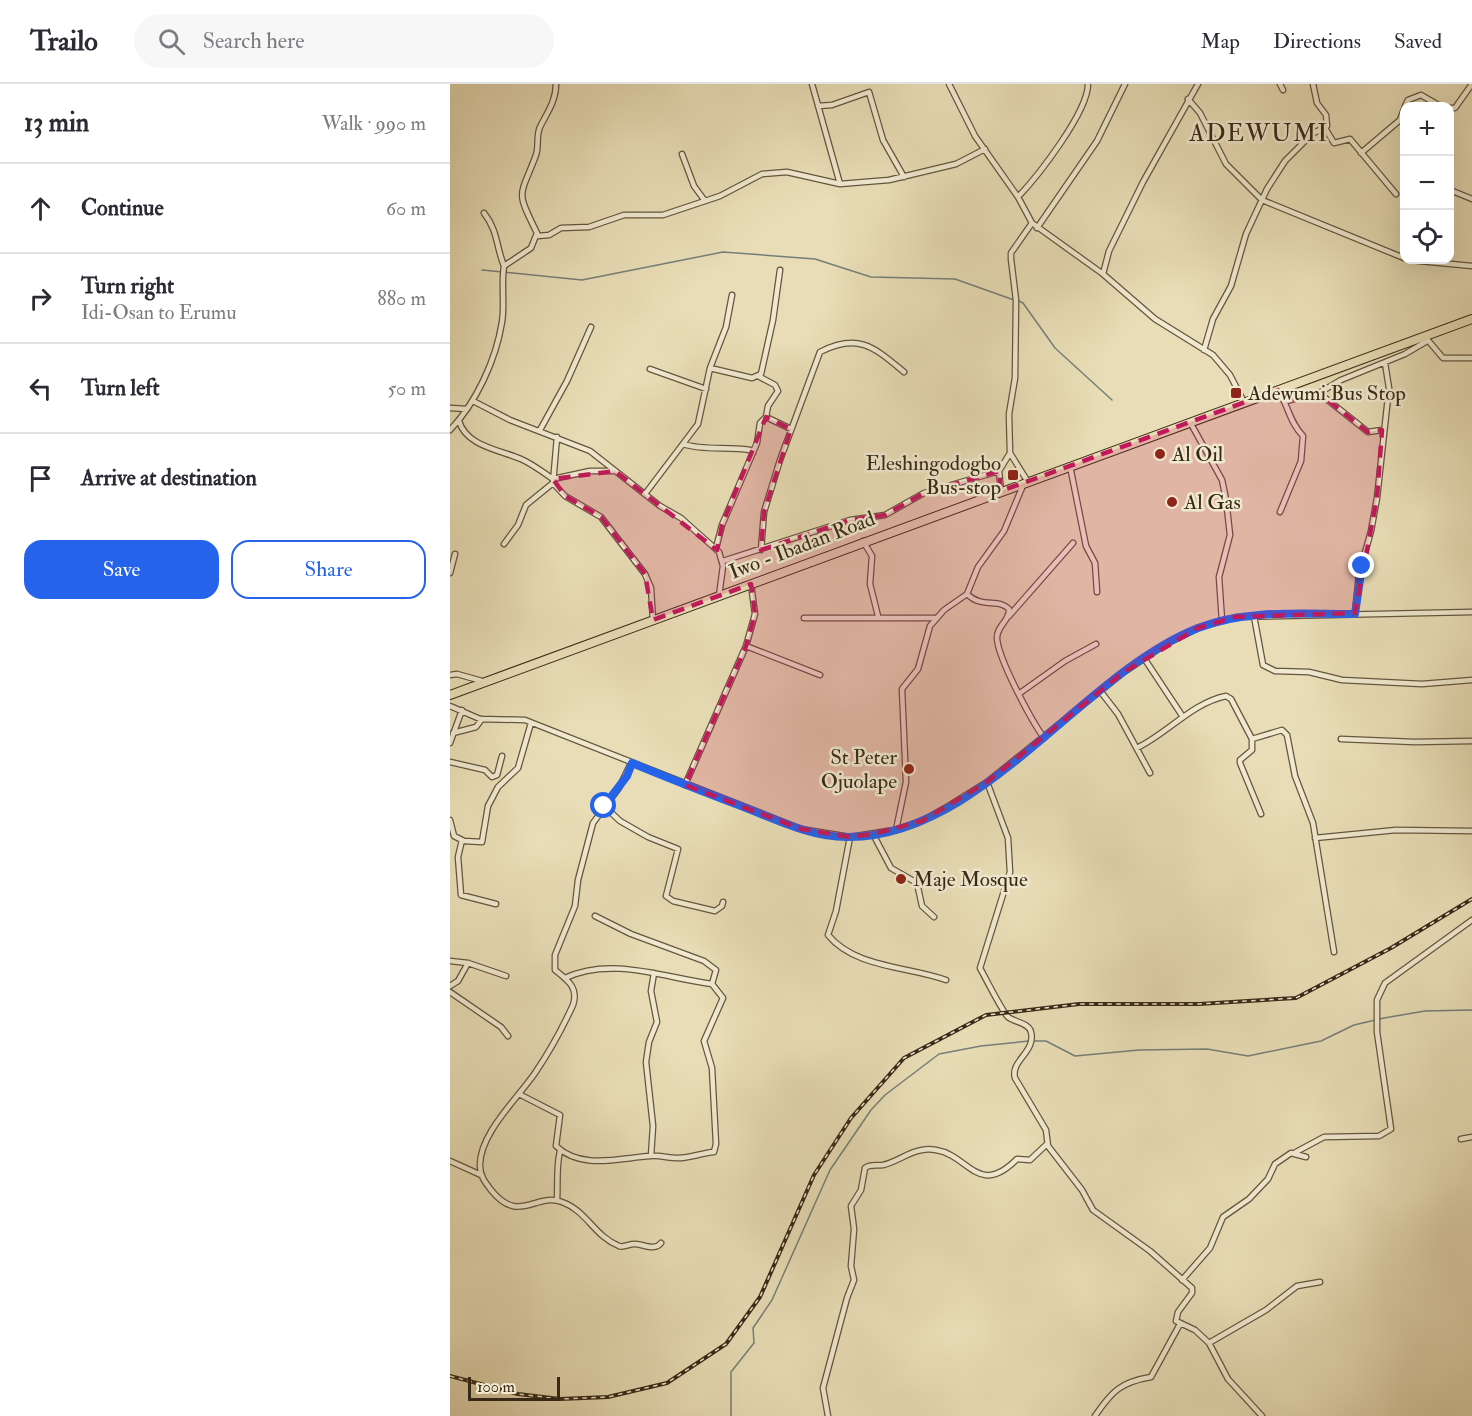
<!DOCTYPE html>
<meta charset="utf-8">
<style>
body{margin:0;font-family:"IM FELL Double Pica",serif;background:#f7f7f7;color:#2b2b33}
.controls{position:absolute;right:18px;top:18px;display:grid;overflow:hidden;border-radius:12px;box-shadow:0 6px 24px #0002}
.controls button{width:54px;height:54px;display:grid;place-items:center;padding:0;border:0;border-bottom:2px solid #e1e1e2;background:#fff;color:#2b2b33;font:30px sans-serif}
.scale{position:absolute;left:18px;bottom:15px;width:92px;box-sizing:border-box;padding-left:6px;border:3px solid #372916;border-top:0;font-size:16px;line-height:21px;white-space:nowrap;color:#372916;-webkit-text-stroke:4px #f0e9d0;paint-order:stroke}
.stop{position:absolute;width:18px;height:18px;margin:-14px;border:4px solid #2563eb;border-radius:50%;background:#fff}
.stop.end{background:#2563eb;border-color:#fff;box-shadow:0 2px 6px #0008}
.list{margin:0;padding:0;list-style:none}
h2{display:flex;justify-content:space-between;align-items:center;height:78px;margin:0;padding:0 24px;font-size:26px}
h2 small{font-size:20px;font-weight:400;color:#7c7c81}
.list li{display:grid;grid-template-columns:39px 1fr auto;gap:18px;align-items:center;box-sizing:border-box;height:90px;padding:0 24px;border-top:2px solid #e1e1e2}
.list b{display:block;font-size:22px;white-space:nowrap}
.list p{margin:0;font-size:20px;white-space:nowrap;color:#7c7c81}
.list em{font-size:20px;font-style:normal;color:#7c7c81}
.actions{display:flex;gap:12px;padding:18px 24px}
.actions a{flex:1;padding:14px 0;border:2px solid #2563eb;border-radius:18px;text-align:center;font-size:21px;color:#2563eb}
.actions .main{background:#2563eb;color:#fff}
.icon{flex:none;width:33px;height:33px;fill:none;stroke:currentColor;stroke-width:2;stroke-linecap:round;stroke-linejoin:round}
.map{position:relative;flex:none;width:1022px;height:1332px;overflow:hidden}
header{display:flex;align-items:center;gap:36px;box-sizing:border-box;height:84px;padding:0 30px;background:#fff;border-bottom:2px solid #e1e1e2}
header strong{font-size:28px}
nav{display:flex;gap:33px;margin-inline-start:auto;font-size:21px}
.search{width:420px;height:54px;background:#f7f7f7;display:flex;align-items:center;gap:15px;box-sizing:border-box;padding:0 21px;border-radius:33px;color:#7c7c81;font-size:22px}
main{display:flex}
aside{flex:1;background:#fff}
.map>svg:first-child{display:block}
.lines{fill:none;stroke-linecap:round;stroke-linejoin:round}
.stream{stroke:#757f79;stroke-width:1.5}
.minor-casing{stroke:#63563e;stroke-width:7}
.primary-casing{stroke:#372916;stroke-width:10}
.minor{stroke:#f0e9d0;stroke-width:4.5}
.primary{stroke:#e8ddb6;stroke-width:8}
.rail-casing{stroke:#372916;stroke-width:4}
.rail{stroke:#f0e9d0;stroke-width:1.5;stroke-dasharray:4.5;stroke-linecap:butt}
.route{stroke:#2563eb;stroke-width:8}
.marked{fill:#c2185b;fill-opacity:0.2;stroke:#c2185b;stroke-width:4.5;stroke-dasharray:12 8;stroke-linejoin:round}
.poi-dot{fill:#8f2418;stroke:#f0e9d0;stroke-width:2}
.labels{text-anchor:middle;stroke-width:5;stroke-linejoin:round;paint-order:stroke}
.poi-label{font-size:21px;fill:#372916;stroke:#f0e9d0;text-anchor:start}
.street-label{font-size:21px;fill:#372916;stroke:#f0e9d0}
.quarter-label{font-size:24px;letter-spacing:1.5px;fill:#372916;stroke:#f0e9d0}
</style>
<header>
<strong>Trailo</strong>
<div class="search"><svg class="icon" aria-label="search" viewBox="0 0 24 24"><circle cx="10" cy="10" r="6"/><path d="M15 15l6 6"/></svg>Search here</div>
<nav><a>Map</a><a>Directions</a><a>Saved</a></nav>
</header>
<main>
<aside>
<h2>13 min<small>Walk · 990 m</small></h2>
<ul class="list">
<li><svg class="icon" aria-label="ahead" viewBox="0 0 24 24"><path d="M12 20V5M6 11l6-6 6 6"/></svg><div><b>Continue</b></div><em>60 m</em></li>
<li><svg class="icon" aria-label="right" viewBox="0 0 24 24"><path d="M7 20v-9h11M14 6l5 5-5 5"/></svg><div><b>Turn right</b><p>Idi-Osan to Erumu</p></div><em>880 m</em></li>
<li><svg class="icon" aria-label="left" viewBox="0 0 24 24"><path d="M17 20v-9H6M10 6l-5 5 5 5"/></svg><div><b>Turn left</b></div><em>50 m</em></li>
<li><svg class="icon" aria-label="arrive" viewBox="0 0 24 24"><path d="M6 21V4h12l-3 4 3 4H6"/></svg><div><b>Arrive at destination</b></div></li>
</ul>
<div class="actions"><a class="main">Save</a><a>Share</a></div>
</aside>
<div class="map">
<svg width="1022" height="1332" viewBox="0 0 1022 1332">
<rect width="100%" height="100%" fill="#e8ddb6"/>
<filter id="stains"><feTurbulence type="fractalNoise" baseFrequency=".00333" numOctaves="4"/><feColorMatrix values="0 0 0 0 .2 0 0 0 0 .09 0 0 0 0 .02 0 0 0 .5 -.17"/></filter>
<radialGradient id="worn" r=".72"><stop offset=".6" stop-color="#630" stop-opacity="0"/><stop offset="1" stop-color="#630" stop-opacity=".3"/></radialGradient>
<g class="lines">
<path class="stream" d="M32,186L132,196L273,168L365,175L421,193L505,195L564,216
M569,217L573,219L605,264L662,316
M584,957H596L625,972L689,966L757,965L798,972L871,957L904,941L934,934L975,927L1022,926
M281,1332V1288L304,1259L303,1244L322,1216L380,1086L421,1026L435,1011L489,970L531,962L579,957"/>
<g class="minor-casing">
<path id="minor" d="M362,0L390,100
M499,0L525,52L568,113L582,139L653,190L705,235L763,271L780,291L794,318
M830,0L833,6
M738,15L750,29L776,80L812,116L954,174
M368,22L382,21L419,8L433,56L454,93
M955,22L958,16L971,11L990,22
M1000,24H1005L1022,0
M875,44L884,59L900,55L946,110
M911,69L950,36L954,25
M232,70L244,102L255,117
M1000,106L1022,115
M568,113C588,92 638,28 638,0
M34,129C48,147 46,162 54,182
M587,144L647,57L675,0
M87,149C65,105 70,114 86,71C89,62 86,52 90,43C97,29 106,17 106,0
M959,176L1022,182
M653,190L659,167L693,98L748,0
M976,254L993,274H1022
M754,266L763,235L781,202L796,150L817,105L835,77L862,50L877,42L876,31L867,19L863,0
M260,284L302,294L311,290L323,236L330,186
M200,285L256,305
M828,306C839,323 839,337 853,352L851,377L830,428
M869,309L918,348L932,346
M23,317L60,336L140,367L210,422L231,434L269,468L273,482L269,512
M836,317L869,309L891,296L955,270L977,257
M0,324L17,325
M316,333L341,345
M9,337C16,362 50,366 71,375C82,380 93,388 103,395L140,387H165
M740,338L772,396L776,415L780,451L769,493L772,537
M0,346C26,319 46,276 52,238C55,220 51,201 54,182L81,164L87,149L88,152L99,151L111,144L139,143L174,131H213L270,112L312,90L337,88L390,100L439,96L506,80L535,65
M90,346L117,297L141,243
M107,353L103,399L115,412L151,433L195,490L201,504L203,536
M233,360C254,367 278,362 300,366L303,369
M620,382L636,462L645,479L647,508
M578,398L560,369L559,330L565,294L566,216L561,175V169L582,139
M551,407L549,387L560,369
M195,410L248,340L260,284L276,243L282,211
M413,457L422,472L420,500L428,532
M54,460L68,441L76,421L103,399
M266,464L272,441L307,359L310,339L316,333L318,322L328,307L325,301L308,292
M311,466L314,428L330,376L370,268C409,248 425,264 454,288
M273,477L400,436L435,431L474,409L549,387
M0,489L5,470
M517,510C532,525 549,514 559,525C560,537 546,542 547,555C549,576 581,636 594,654
M905,529L909,490L921,447L927,414L939,304L935,279
M559,532L623,459
M804,532L813,581L825,587L859,588L892,596L972,600L1022,596
M354,534H485
M296,562L370,591
M694,574L733,633
M0,591L7,590L32,597
M651,608L668,630L700,689
M570,609L615,577L646,560
M0,622L30,635L75,636L351,745L400,753L450,745L472,737L500,721L537,698L674,588L716,560L748,544L786,533L1022,528
M3,649L26,643L32,635
M802,655L832,646L837,651L845,692L863,739L884,868
M891,655L965,658L1022,657
M0,659L12,626
M687,664C718,649 742,619 776,612L781,615L802,655V666L790,676V679L811,730
M0,678L35,686L42,693L47,691L52,672
M181,679L169,704L143,739L128,796L125,822L105,871V886C117,896 129,903 123,921C112,945 100,967 85,989C68,1014 29,1050 30,1082C30,1092 35,1098 41,1106C69,1141 86,1108 112,1118C137,1127 144,1152 169,1162C175,1164 180,1159 186,1160C195,1161 205,1167 211,1159
M537,698L558,754L560,788L530,884C535,893 552,927 558,933C564,938 579,939 581,948C586,968 560,977 565,994L596,1046L598,1062L632,1106L643,1126L700,1167L742,1204V1209L728,1228L726,1237L745,1246L759,1259L778,1295L812,1332
M235,701L296,562L305,530L301,500
M154,722L170,737L198,753L228,765L216,812L223,817L265,827L272,822L273,818
M0,736L4,752L14,757L32,758L38,722L48,703L68,684L81,639
M446,746L456,698L452,605L468,585L480,542L494,526L517,510L528,483L554,447L574,399
M423,750L441,784L467,799L472,822L484,833
M400,753L386,827L378,851C405,884 457,882 496,896
M865,754L946,746L1022,747
M12,756L8,773L11,811L46,820
M0,877L18,879
M115,894C162,872 215,894 262,900L266,886L254,877L181,850L145,832
M0,902L8,897L18,879L56,892
M0,908L51,943L58,952
M69,1010L110,1031L106,1062C131,1086 169,1074 200,1072C209,1071 219,1074 228,1074C241,1074 251,1069 264,1068L266,1060L262,984L254,957L273,914L262,900
M1011,1055L1022,1053
M846,1068L874,1053L929,1052L941,1045L927,948V916L935,899L1022,836
M201,1072L203,1042L196,978L199,958L207,938L201,907L204,889
M0,1077L31,1091
M107,1116C108,1098 106,1084 110,1067
M732,1196L760,1164L773,1133L799,1115L818,1095L825,1080L841,1069L856,1073
M759,1259L816,1226L847,1202L870,1198
M378,1332L373,1304L397,1214L404,1196L401,1182L404,1145L401,1122L411,1106L415,1084C420,1080 426,1082 433,1081C447,1078 458,1068 472,1066C476,1065 481,1065 486,1066C519,1071 528,1114 567,1075L580,1076L597,1060
M645,1332C662,1307 671,1298 701,1293L730,1240"/>
</g>
<g class="primary-casing">
<path id="primary" d="M0,611L1022,235"/>
</g>
<use href="#minor" class="minor"/>
<use href="#primary" class="primary"/>
<g class="rail-casing">
<path id="rail" d="M0,1292L68,1310L110,1315L158,1313L217,1299L276,1260L310,1213L364,1091L401,1034L454,974L536,931L629,920H749L846,914L941,864L1022,815"/>
</g>
<use href="#rail" class="rail"/>
</g>
<g class="lines">
<path class="route" d="M154,722L177,692L182,679C218,694 254,708 291,722C325,735 362,754 399,753C533,752 631,590 748,544C796,525 853,530 905,530L912,482"/>
</g>
<path class="marked" d="M828,306L836,317L869,309L918,348L932,346L927,414L905,529L786,533L748,544L674,588L537,698L472,737L423,750L400,753L351,745L235,701L296,562L305,530L301,500L203,536L195,490L151,433L115,412L103,395L165,387L267,466L272,441L316,333L341,345L314,428L311,466L400,436L435,431L474,409L549,387L551,407Z"/>
<g class="poi-dot">
<rect x="780" y="303" width="12" height="12" rx="3"/>
<circle cx="710" cy="370" r="6"/>
<rect x="557" y="385" width="12" height="12" rx="3"/>
<circle cx="722" cy="418" r="6"/>
<circle cx="459" cy="685" r="6"/>
<circle cx="451" cy="795" r="6"/>
</g>
<g class="labels">
<g class="poi-label">
<text x="798" y="316">Adewumi Bus Stop</text>
<text x="722" y="377">Al Oil</text>
<text x="551" y="386" text-anchor="end">Eleshingodogbo<tspan x="551" dy="24">Bus-stop</tspan></text>
<text x="734" y="425">Al Gas</text>
<text x="447" y="680" text-anchor="end">St Peter<tspan x="447" dy="24">Ojuolape</tspan></text>
<text x="463" y="802">Maje Mosque</text>
</g>
<g class="street-label">
<text transform="translate(352 461) rotate(-21)" y="7">Iwo - Ibadan Road</text>
</g>
<g class="quarter-label">
<text x="809" y="57">ADEWUMI</text>
</g>
</g>
<rect width="100%" height="100%" filter="url(#stains)"/>
<rect width="100%" height="100%" fill="url(#worn)"/>
</svg>
<div class="controls">
<button>+</button>
<button>−</button>
<button><svg class="icon" aria-label="locate" viewBox="0 0 24 24"><circle cx="12" cy="12" r="6"/><path d="M12 2v4M12 18v4M2 12h4M18 12h4"/></svg></button>
</div>
<div class="scale">100 m</div>
<div class="stop" style="left:154px;top:722px"></div>
<div class="stop end" style="left:912px;top:482px"></div>
</div>
</main>
